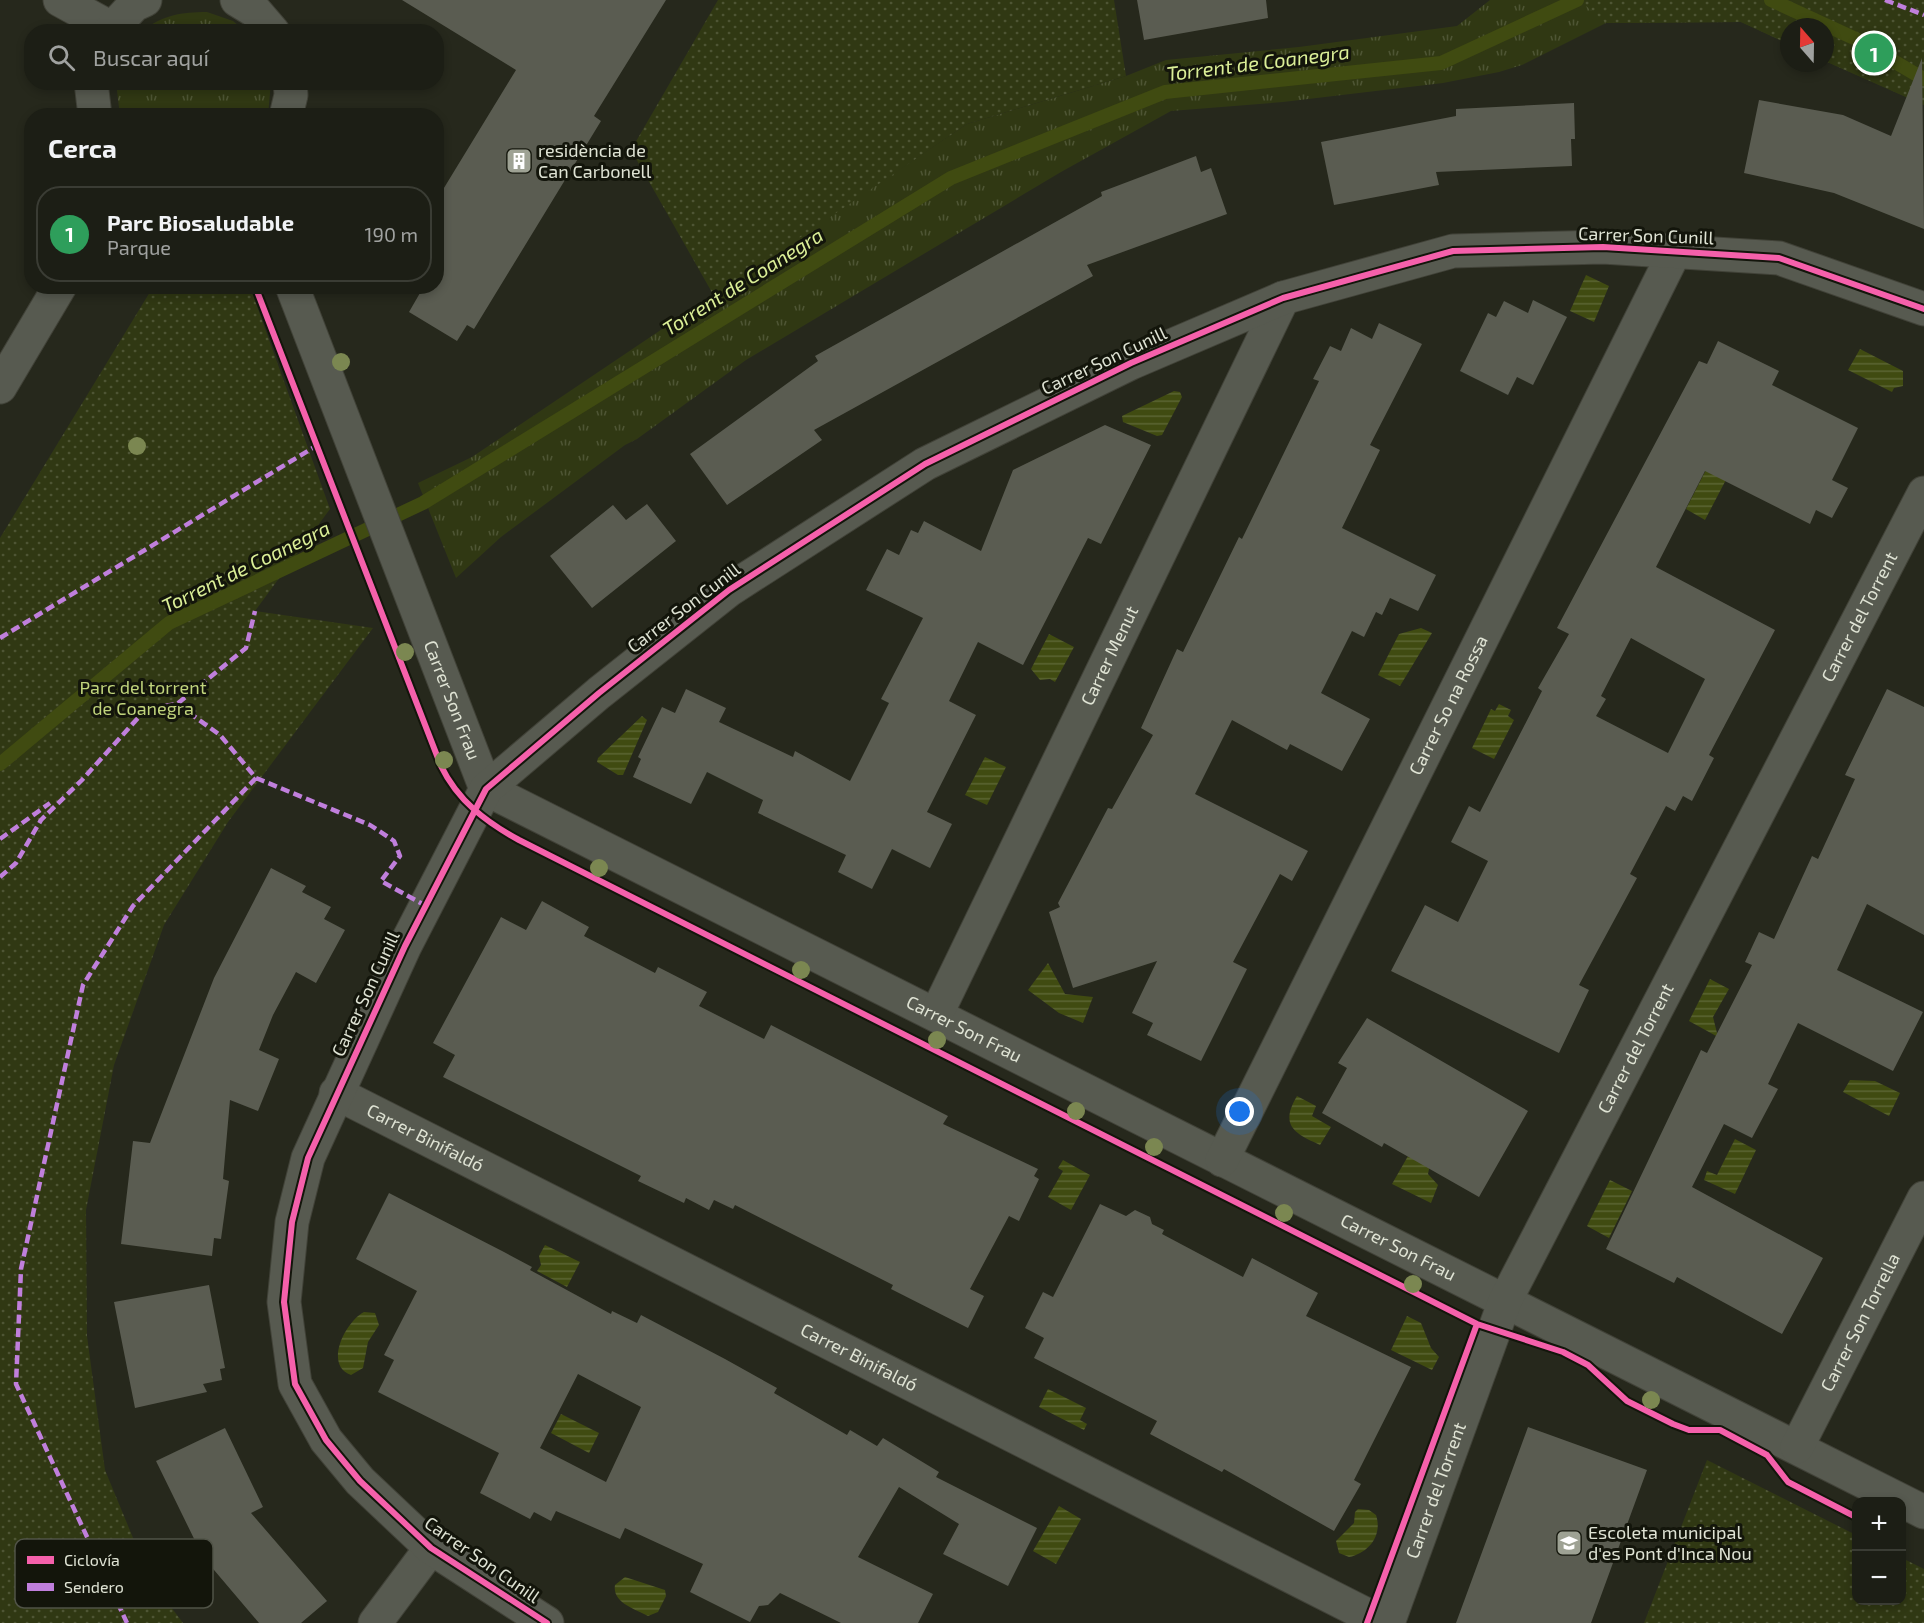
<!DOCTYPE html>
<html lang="es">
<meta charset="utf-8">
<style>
body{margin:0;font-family:"Exo 2",sans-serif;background:#292b22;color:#f1f3f6}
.controls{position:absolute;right:18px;bottom:18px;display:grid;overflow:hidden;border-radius:12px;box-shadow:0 3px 9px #0003}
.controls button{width:54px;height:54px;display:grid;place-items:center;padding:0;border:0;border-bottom:2px solid #3a3c34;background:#1c1e15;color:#f1f3f6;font:30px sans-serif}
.compass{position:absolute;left:1780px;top:18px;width:54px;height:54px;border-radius:50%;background:#1c1e15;box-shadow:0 3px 9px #0003;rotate:340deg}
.you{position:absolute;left:1240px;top:1112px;width:21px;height:21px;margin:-15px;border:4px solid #fff;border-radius:50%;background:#1a73e8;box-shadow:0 0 0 9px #1a73e833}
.badge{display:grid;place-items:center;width:39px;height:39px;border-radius:50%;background:#9ea294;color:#fff;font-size:20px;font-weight:700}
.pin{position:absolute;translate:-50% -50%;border:3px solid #fff;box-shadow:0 2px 6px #0006}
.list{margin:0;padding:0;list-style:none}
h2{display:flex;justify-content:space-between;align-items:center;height:78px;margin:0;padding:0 24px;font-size:26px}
h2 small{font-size:20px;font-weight:400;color:#a0a2a0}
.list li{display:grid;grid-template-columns:39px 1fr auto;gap:18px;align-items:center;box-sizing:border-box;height:96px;margin:0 12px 12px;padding:0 12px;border:2px solid #3a3c34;border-radius:24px}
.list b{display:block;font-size:22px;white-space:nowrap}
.list p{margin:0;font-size:20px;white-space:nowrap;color:#a0a2a0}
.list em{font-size:20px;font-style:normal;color:#a0a2a0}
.icon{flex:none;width:33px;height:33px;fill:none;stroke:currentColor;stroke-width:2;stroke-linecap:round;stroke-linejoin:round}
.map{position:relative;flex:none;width:1924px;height:1623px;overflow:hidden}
.search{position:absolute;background:#1c1e15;box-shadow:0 3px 9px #0003;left:24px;top:24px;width:420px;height:66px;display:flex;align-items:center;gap:15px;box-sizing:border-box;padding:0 21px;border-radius:24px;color:#a0a2a0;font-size:22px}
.panel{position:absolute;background:#1c1e15;box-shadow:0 3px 9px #0003;left:24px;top:108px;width:420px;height:186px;border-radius:24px}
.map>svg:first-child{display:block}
.grass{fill:url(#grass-tufts)}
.park{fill:url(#park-dots)}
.water{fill:url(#water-rules)}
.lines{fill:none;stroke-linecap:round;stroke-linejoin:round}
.stream{stroke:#404b11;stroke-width:14}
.building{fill:#5a5c51;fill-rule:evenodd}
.minor-casing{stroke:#414238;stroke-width:35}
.minor{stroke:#575a50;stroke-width:33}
.quiet{stroke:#c07fdc;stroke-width:4.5;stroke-dasharray:9 4.5;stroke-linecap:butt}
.cycleway-casing{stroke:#13150b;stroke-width:10}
.cycleway{stroke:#f560ab;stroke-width:6}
.tree{fill:#7b8751}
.labels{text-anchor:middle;stroke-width:6;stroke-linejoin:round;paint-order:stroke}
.poi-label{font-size:18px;fill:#dfe3d4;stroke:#13150b;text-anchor:start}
.street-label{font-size:18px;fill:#dfe3d4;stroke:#13150b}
.park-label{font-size:18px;fill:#c0d47c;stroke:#13150b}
.water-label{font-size:20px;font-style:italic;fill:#dbef97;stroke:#13150b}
.key{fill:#13150b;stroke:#505347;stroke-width:1.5}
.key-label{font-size:16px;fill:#dfe3d4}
</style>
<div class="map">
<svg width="1924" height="1623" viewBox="0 0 1924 1623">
<defs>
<pattern id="grass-tufts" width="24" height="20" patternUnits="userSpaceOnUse" patternTransform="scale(1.5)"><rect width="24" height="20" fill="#303813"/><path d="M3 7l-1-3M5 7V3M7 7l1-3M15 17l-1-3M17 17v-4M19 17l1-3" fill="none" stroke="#4e5534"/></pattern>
<pattern id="park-dots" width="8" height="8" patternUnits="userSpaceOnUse" patternTransform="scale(1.5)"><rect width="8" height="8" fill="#303813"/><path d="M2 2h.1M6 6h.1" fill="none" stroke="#4e5534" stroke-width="1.8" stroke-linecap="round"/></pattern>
<pattern id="water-rules" width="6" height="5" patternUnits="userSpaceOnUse" patternTransform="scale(1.5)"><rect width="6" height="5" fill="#404b11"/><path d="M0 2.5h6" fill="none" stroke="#5b6533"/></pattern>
</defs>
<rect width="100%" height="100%" fill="#26281c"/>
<path class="grass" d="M1490,0H1850L1924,105L1825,61V27H1789V44L1741,22L1606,23L1522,65L1499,72L1443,83L1283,102L1171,111L1061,172L746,360L637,439L625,445L501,537L456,578L418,483L472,457L967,124L1126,76L1166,60L1299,47L1457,26Z
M207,12L233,21L245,31H143C162,15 182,12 207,12Z
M116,82H271L268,115L120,116Z"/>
<path class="park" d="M718,0H1114L1126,76L967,124L714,296L631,150Z
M1579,0H1924V105L1825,61V27H1789V44L1741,22L1606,23Z
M153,287H250L330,509L255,611L373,628L228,822L164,925L114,1065L86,1210L87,1336L105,1470L150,1579L183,1623H0V538Z
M1707,1460L1856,1535V1600H1902V1558L1924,1569V1623H1644Z"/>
<path class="water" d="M1586,275L1609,286L1594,322L1570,311Z
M1860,349L1903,371V386L1894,388L1892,392L1848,370Z
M1174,391L1180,392L1182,397L1162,435L1157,436L1123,422L1122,416Z
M1709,464L1729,474L1705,520L1686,509Z
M1421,628L1432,633L1400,686L1378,675L1399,634Z
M1049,634L1074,647L1055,682L1050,679L1040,680L1031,669Z
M1499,704L1511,710L1508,716L1514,720L1494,759L1472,748L1491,709L1495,711Z
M642,716L647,720L623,775H618L597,762L598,758Z
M985,757L1006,767L987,805L965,795Z
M1048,963L1065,994L1093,997L1083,1023L1059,1013L1028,990Z
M1710,979L1729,989L1713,1017L1718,1037L1689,1021Z
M1850,1080L1875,1081L1900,1093L1889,1116L1843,1092Z
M1297,1096L1316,1106L1312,1116L1331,1127L1320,1145C1293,1133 1280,1125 1297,1096Z
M1735,1139L1756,1150L1735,1194L1704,1180L1707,1171L1717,1175Z
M1412,1149L1431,1159L1428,1174L1438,1185L1431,1203L1392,1184Z
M1063,1160L1090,1175L1071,1210L1048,1197L1063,1171L1058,1168Z
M1610,1180L1632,1191L1609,1238L1587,1226Z
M545,1245L580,1262L567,1287L537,1271L541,1265L539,1256Z
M364,1312L375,1313L379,1325L368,1342L363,1368L351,1375C323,1365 346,1321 364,1312Z
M1407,1316L1421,1323L1431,1348L1439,1357L1432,1370L1391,1350Z
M1048,1389L1086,1408L1080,1420L1087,1424L1084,1430L1039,1407Z
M561,1414L599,1433L589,1453L551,1433Z
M1059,1506L1081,1519L1056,1564L1033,1551Z
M1358,1509L1369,1510L1376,1515C1383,1536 1368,1553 1349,1557L1339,1553L1336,1541L1354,1523L1355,1512Z
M625,1577L665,1590L666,1596L658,1612L648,1616C635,1609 612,1603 615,1585Z"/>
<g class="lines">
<path class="stream" d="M1771,0L1856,39L1924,79
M0,764L169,623L423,503L951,178L1165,92L1441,63L1577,0"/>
</g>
<path class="building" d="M402,0H666L594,116L601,121L474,329L467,325L457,341L409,312L424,286H436V201L516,70Z
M1137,0H1266L1268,18L1144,40Z
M1922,58L1924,229L1834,193L1744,173L1759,100L1843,115L1891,136Z
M1574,103L1575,139H1571L1572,166L1436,172L1439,185L1334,205L1321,142L1456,116V109Z
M1196,156L1201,172L1211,168L1227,214L1087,265L1093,276L814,430L822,440L727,505L690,454L818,361L815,356L1102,196L1101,192Z
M1533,300L1567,317L1533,385L1517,377L1508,395L1460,371L1488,313L1496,317L1504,301L1528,313Z
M1379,323L1422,344L1370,445L1380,450L1342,528L1436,575L1418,611L1390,598L1382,615L1376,612L1364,637L1352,631L1321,693L1370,719L1342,771L1290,744L1287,750L1232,720L1195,794L1308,851L1292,881L1280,874L1233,962L1247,969L1201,1061L1147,1035L1153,1023L1132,1013L1157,961L1073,988L1049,912L1060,907L1058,903L1108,808L1112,809L1153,735L1141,728L1177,649L1183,652L1239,537L1242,539L1319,381L1313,379L1330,346L1341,351L1351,328L1372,339Z
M1718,341L1779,371L1772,385L1858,428L1832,480L1848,488L1832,518L1816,510L1810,524L1705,471L1656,567L1775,630L1709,755L1714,758L1692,801L1683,796L1675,811L1666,806L1630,874L1637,878L1579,985L1589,990L1559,1053L1391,971L1425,905L1458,922L1488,861L1451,842L1469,806L1480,812L1542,691L1538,688L1569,634L1557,628L1699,361L1707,364ZM1631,638L1705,679L1668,753L1596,716L1606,699L1601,696Z
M1105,425L1151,445L1101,544L1088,538L1023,665L978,642L949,701L976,715L927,812L952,824L930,868L892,849L872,889L838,872L846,855L758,813L763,800L707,772L691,804L633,777L641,759L638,757L662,707L675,713L686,689L726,708L719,722L793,757L795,751L850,781L889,703L881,699L923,618L866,590L887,549L899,555L911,530L918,533L924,521L981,551L1013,470Z
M647,504L676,541L592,608L550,556L613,505L626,520Z
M1887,689L1924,707V935L1867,904L1837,970L1923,1012L1893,1071L1798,1023L1768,1084L1778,1089L1752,1138L1724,1124L1692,1187L1823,1258L1782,1334L1677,1277L1674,1283L1606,1249L1701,1050L1707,1053L1752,965L1745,962L1759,932L1774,939L1812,856L1818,859L1855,779L1845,775Z
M271,868L306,886L302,892L331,907L324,919L345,930L316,983L296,972L273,1015L259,1050L279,1059L258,1111L230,1100L223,1179L229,1181L221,1239L214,1238L212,1256L121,1244L133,1141L150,1143L214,978Z
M542,901L589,927L584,936L655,973L658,967L707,992L699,1006L764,1039L771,1025L948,1116L943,1124L1038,1169L1034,1176L1039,1179L1019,1221L1009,1216L970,1289L984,1296L968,1328L891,1289L893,1285L735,1205L733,1209L714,1200L709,1210L686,1198L684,1203L638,1181L641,1176L443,1077L455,1055L433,1043L501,917L526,930Z
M1367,1018L1528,1111L1479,1197L1384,1143L1382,1147L1322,1113L1347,1068L1338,1063Z
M389,1193L504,1252L532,1267L530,1270L611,1314L612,1311L637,1323L641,1315L725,1359L777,1388L774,1393L847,1435L850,1430L877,1446L883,1438L939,1472L936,1477L1037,1528L1008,1586L943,1554L959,1524L899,1487L858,1557L933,1594L918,1623H841L780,1593L768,1605L759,1606L750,1622L690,1592L703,1564L625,1528L620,1539L556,1511L551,1521L534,1512L530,1519L480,1493L499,1453L378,1392L394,1360L384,1355L417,1291L356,1259ZM578,1374L641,1407L606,1482L540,1448Z
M1100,1204L1126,1216L1135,1210L1150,1217L1152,1224L1164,1230L1162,1234L1243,1277L1252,1258L1318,1293L1306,1316L1411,1367L1354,1480L1361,1484L1334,1531L1224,1469L1222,1472L1150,1434L1157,1421L1034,1358L1044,1338L1025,1328L1043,1292L1053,1297Z
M209,1285L225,1368L220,1369L222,1380L203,1384L207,1392L135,1408L114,1302Z
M1528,1427L1647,1470L1591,1623H1456Z
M225,1428L263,1507L251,1513L327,1601L301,1623H259L203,1557L156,1461Z"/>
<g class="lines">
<g class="minor-casing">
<g id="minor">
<path d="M60,0L111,28"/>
<path d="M237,0L255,11L273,32"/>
<path d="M109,32L134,5L145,0"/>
<path d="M91,82L95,116"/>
<path d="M286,116L291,95L290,82"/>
<path id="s1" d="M292,286L486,789L1924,1512"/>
<path d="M0,387L60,286"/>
<path id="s2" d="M936,1015L1283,298"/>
<path id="s3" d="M336,1093L1383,1623"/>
<path id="s4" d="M1222,1160L1675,251"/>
<path id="s5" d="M1797,1447L1924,1198"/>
<path d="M375,1623L431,1548"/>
<path d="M547,1623L431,1548L360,1481L326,1440L295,1384L284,1302L292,1222L308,1158L405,946L486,789L599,693L729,590L925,464L1131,363L1283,298L1453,251L1603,247L1779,258L1924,309"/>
<path id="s6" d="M1388,1623L1505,1301L1924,493"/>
</g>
</g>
<use href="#minor" class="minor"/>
<path class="quiet" d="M1885,0L1924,15
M0,638L316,446
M256,778L370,825L394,841L400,856L381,881L426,906
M0,839L50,803
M0,877L16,863L41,820L82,780L146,709L177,704L246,648L255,611
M127,1623L16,1384L21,1269L83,985L133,906L256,778L220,735L177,704"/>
<g class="cycleway-casing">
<path id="cycleway" d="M255,286L441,766C458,801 486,822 519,840L1477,1324L1563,1352L1588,1365L1627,1401L1673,1424L1689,1430H1720L1767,1455L1788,1482L1856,1517
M547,1623L431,1548L360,1481L326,1440L295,1384L284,1302L292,1222L308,1158L405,946L486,789L599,693L729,590L925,464L1131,363L1283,298L1453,251L1603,247L1779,258L1924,309
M1367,1623L1477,1324"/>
</g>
<use href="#cycleway" class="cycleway"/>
</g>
<g class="tree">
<circle cx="341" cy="362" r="9"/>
<circle cx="137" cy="446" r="9"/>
<circle cx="405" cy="652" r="9"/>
<circle cx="444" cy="760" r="9"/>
<circle cx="599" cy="868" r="9"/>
<circle cx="801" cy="970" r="9"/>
<circle cx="937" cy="1040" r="9"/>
<circle cx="1076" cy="1111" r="9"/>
<circle cx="1154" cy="1147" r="9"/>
<circle cx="1284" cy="1213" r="9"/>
<circle cx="1413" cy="1284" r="9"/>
<circle cx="1651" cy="1400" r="9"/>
</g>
<defs>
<g id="building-square" transform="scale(1.35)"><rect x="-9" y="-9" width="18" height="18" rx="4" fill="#9ea294" stroke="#13150b"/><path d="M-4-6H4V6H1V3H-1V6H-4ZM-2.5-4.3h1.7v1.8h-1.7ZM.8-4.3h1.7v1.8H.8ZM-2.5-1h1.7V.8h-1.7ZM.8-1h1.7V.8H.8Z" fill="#fff"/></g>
<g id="school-square" transform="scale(1.35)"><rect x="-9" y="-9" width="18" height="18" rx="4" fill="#9ea294" stroke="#13150b"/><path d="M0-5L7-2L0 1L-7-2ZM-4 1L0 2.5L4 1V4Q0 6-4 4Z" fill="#fff"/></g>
</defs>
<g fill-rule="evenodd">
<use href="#building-square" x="519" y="161"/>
<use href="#school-square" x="1569" y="1543"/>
</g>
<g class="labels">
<g class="poi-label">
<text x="538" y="157">residència de<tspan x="538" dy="21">Can Carbonell</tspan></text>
<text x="1588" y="1539">Escoleta municipal<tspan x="1588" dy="21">d'es Pont d'Inca Nou</tspan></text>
</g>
<g class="street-label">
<text transform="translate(1646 236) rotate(2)" y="6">Carrer Son Cunill</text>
<text transform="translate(1104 361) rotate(-25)" y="6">Carrer Son Cunill</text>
<text transform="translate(684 608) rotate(-37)" y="6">Carrer Son Cunill</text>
<text dy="6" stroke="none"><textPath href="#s6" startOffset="1113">Carrer del Torrent</textPath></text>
<text dy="6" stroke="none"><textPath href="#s2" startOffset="399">Carrer Menut</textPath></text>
<text dy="6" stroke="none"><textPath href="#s1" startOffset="444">Carrer Son Frau</textPath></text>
<text dy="6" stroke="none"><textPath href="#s4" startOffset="508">Carrer So na Rossa</textPath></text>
<text transform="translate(366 994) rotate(-65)" y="6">Carrer Son Cunill</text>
<text dy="6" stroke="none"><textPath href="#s1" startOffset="1074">Carrer Son Frau</textPath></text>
<text dy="6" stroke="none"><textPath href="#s6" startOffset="627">Carrer del Torrent</textPath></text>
<text dy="6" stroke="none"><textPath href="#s3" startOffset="100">Carrer Binifaldó</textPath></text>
<text dy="6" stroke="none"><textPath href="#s1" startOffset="1560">Carrer Son Frau</textPath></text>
<text dy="6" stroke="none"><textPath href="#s5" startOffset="140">Carrer Son Torrella</textPath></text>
<text dy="6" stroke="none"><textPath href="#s3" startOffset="586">Carrer Binifaldó</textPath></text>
<text dy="6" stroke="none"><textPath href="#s6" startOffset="141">Carrer del Torrent</textPath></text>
<text transform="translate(482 1560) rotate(35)" y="6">Carrer Son Cunill</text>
</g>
<g class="park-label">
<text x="143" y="694">Parc del torrent<tspan x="143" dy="21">de Coanegra</tspan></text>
</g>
<g class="water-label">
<text transform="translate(1258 63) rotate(-7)" y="7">Torrent de Coanegra</text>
<text transform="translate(743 282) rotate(-32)" y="7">Torrent de Coanegra</text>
<text transform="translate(246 567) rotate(-26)" y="7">Torrent de Coanegra</text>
</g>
</g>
<rect x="15" y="1539" width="198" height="69" rx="9" class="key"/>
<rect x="27" y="1556" width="27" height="8" fill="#f560ab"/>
<rect x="27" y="1583" width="27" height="8" fill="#c07fdc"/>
<g class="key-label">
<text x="64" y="1566">Ciclovía</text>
<text x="64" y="1593">Sendero</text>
</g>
</svg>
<div class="controls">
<button>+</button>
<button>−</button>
</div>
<svg class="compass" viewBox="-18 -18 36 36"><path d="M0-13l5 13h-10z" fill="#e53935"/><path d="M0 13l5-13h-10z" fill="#a0a2a0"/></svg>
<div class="you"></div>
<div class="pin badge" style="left:1874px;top:53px;background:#2e9e5b">1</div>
<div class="search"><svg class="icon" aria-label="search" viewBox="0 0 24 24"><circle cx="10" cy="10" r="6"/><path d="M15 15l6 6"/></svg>Buscar aquí</div>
<section class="panel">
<h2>Cerca<small></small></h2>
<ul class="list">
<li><span class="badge" style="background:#2e9e5b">1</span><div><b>Parc Biosaludable</b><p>Parque</p></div><em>190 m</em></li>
</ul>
</section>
</div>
